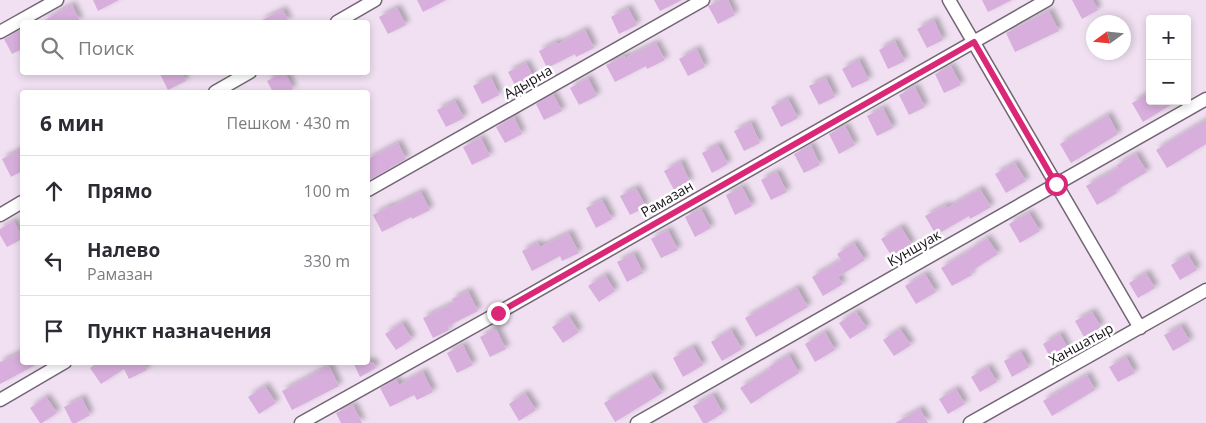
<!DOCTYPE html>
<html lang="ru">
<meta charset="utf-8">
<style>
body{margin:0;font-family:"Open Sans",sans-serif;background:#f7f7f7;color:#2b2b33}
.controls{position:absolute;right:15px;top:15px;display:grid;overflow:hidden;border-radius:5px;box-shadow:0 2px 8px #0003}
.controls button{width:45px;height:45px;display:grid;place-items:center;padding:0;border:0;border-bottom:1px solid #e1e1e2;background:#fff;color:#2b2b33;font:25px sans-serif}
.compass{position:absolute;left:1086px;top:15px;width:45px;height:45px;border-radius:50%;background:#fff;box-shadow:0 2px 8px #0003;rotate:255deg}
.stop{position:absolute;width:15px;height:15px;margin:-11px;border:4px solid #db2777;border-radius:50%;background:#fff}
.stop.end{background:#db2777;border-color:#fff;box-shadow:0 1px 5px #0008}
.list{margin:0;padding:0;list-style:none}
h2{display:flex;justify-content:space-between;align-items:center;height:65px;margin:0;padding:0 20px;font-size:21px}
h2 small{font-size:16px;font-weight:400;color:#7c7c81}
.list li{display:grid;grid-template-columns:32px 1fr auto;gap:15px;align-items:center;box-sizing:border-box;height:70px;padding:0 20px;border-top:1px solid #e1e1e2}
.list b{display:block;font-size:19px;white-space:nowrap}
.list p{margin:0;font-size:16px;white-space:nowrap;color:#7c7c81}
.list em{font-size:16px;font-style:normal;color:#7c7c81}
.icon{flex:none;width:28px;height:28px;fill:none;stroke:currentColor;stroke-width:2;stroke-linecap:round;stroke-linejoin:round}
.map{position:relative;flex:none;width:1206px;height:423px;overflow:hidden}
.search{position:absolute;background:#fff;box-shadow:0 2px 8px #0003;left:20px;top:20px;width:350px;height:55px;display:flex;align-items:center;gap:12px;box-sizing:border-box;padding:0 18px;border-radius:5px;color:#7c7c81;font-size:19px}
.panel{position:absolute;background:#fff;box-shadow:0 2px 8px #0003;left:20px;top:90px;width:350px;height:275px;border-radius:5px}
.map>svg:first-child{display:block}
.building{fill:#d7aedc;filter:url(#shadow)}
.lines{fill:none;stroke-linecap:round;stroke-linejoin:round}
.minor-casing{stroke:#736575;stroke-width:15}
.minor{stroke:#fff;stroke-width:12}
.route{stroke:#db2777;stroke-width:6}
.labels{text-anchor:middle;stroke-width:5;stroke-linejoin:round;paint-order:stroke}
.street-label{font-size:14px;fill:#161117;stroke:#fff}
</style>
<div class="map">
<svg width="1206" height="423" viewBox="0 0 1206 423">
<defs>
<filter id="shadow"><feDropShadow dx="4" dy="-4" stdDeviation="2.5" flood-color="#0004"/></filter>
</defs>
<rect width="100%" height="100%" fill="#f0e0f2"/>
<path class="building" d="M93,0H119L98,11Z
M417,0H446L423,12Z
M654,0H682L660,11Z
M721,0H728L735,15L718,24L708,6Z
M982,0H1012L988,12Z
M1072,0H1093L1098,10L1082,19Z
M72,5L80,22H41L54,15V14Z
M397,8L406,25L388,34L379,17Z
M628,8L637,25L619,34L611,17Z
M283,10L289,22H258Z
M1049,11L1059,31L1015,52L1006,33Z
M934,20L943,40L927,48L917,29Z
M22,29V49L12,54L4,39Z
M585,30L594,48L576,57L575,54L547,68L539,51L556,42L558,44Z
M895,41L905,61L888,69L879,50Z
M656,43L665,60L647,69L646,66L615,82L606,65L624,56L625,58Z
M697,49L705,67L688,76L679,59Z
M859,60L869,80L852,88L842,69Z
M526,63L535,80L517,89L508,72Z
M951,66L961,85L944,93L935,74Z
M159,72H181L186,81L168,90Z
M284,72H285L293,89L287,92H273L267,81Z
M491,77L499,95L482,104L473,86Z
M588,78L597,96L579,105L570,88Z
M826,78L835,97L819,105L809,86Z
M915,87L925,107L909,115L899,95Z
M1150,93V101H1177L1143,122L1132,103Z
M553,94L562,111L544,120L536,104Z
M788,99L798,118L781,127L771,107Z
M455,101L464,118L446,127L437,110Z
M883,108L893,128L877,136L867,116Z
M1108,115L1118,134L1071,163L1060,144Z
M514,117L522,134L505,143L496,127Z
M1206,120V144L1167,168L1156,150Z
M751,123L760,143L744,151L734,131Z
M845,126L855,145L839,154L829,134Z
M481,138L490,156L472,165L463,147Z
M398,143L406,159L368,181V159Z
M718,145L728,164L712,173L702,153Z
M811,145L820,165L804,173L794,154Z
M20,150L22,156V171L11,177L2,159Z
M1136,154L1147,172L1115,191L1117,193L1097,205L1086,186L1118,168L1117,165Z
M681,162L690,182L674,190L664,171Z
M1015,163L1026,181L1006,193L995,174Z
M777,172L787,192L771,200L761,180Z
M742,187L752,206L735,215L726,195Z
M636,188L646,207L630,215L620,196Z
M980,189L991,207L970,219L969,216L936,235L925,216L946,205L947,208Z
M421,192L430,210L412,219L411,217L382,232L373,215L390,206L391,207Z
M602,200L612,219L596,228L586,208Z
M701,209L711,228L695,237L685,217Z
M1029,213L1040,231L1020,243L1009,224Z
M14,221L22,237V239L7,247L0,235V229Z
M901,227L912,245L892,257L881,239Z
M668,230L678,250L661,258L651,239Z
M569,233L579,253L562,261L560,256L532,271L522,251L538,243L540,247Z
M987,238L998,254L970,272L972,275L952,286L941,268L971,250V249Z
M854,243L865,260L838,277L843,284L823,296L812,277L841,260L837,254Z
M634,254L643,273L627,282L617,262Z
M1188,255L1197,270L1180,280L1171,265Z
M1146,273L1155,288L1138,298L1129,283Z
M925,274L936,292L916,304L905,286Z
M605,275L615,291L599,302L588,286Z
M797,288L808,307L756,337L745,318Z
M468,291L478,311L448,326L449,330L433,338L423,318L454,303L452,299Z
M856,312L867,328L850,339L839,323Z
M1092,312L1101,327L1084,337L1075,321Z
M569,316L579,332L563,343L552,327Z
M402,323L412,339L396,350L385,334Z
M1181,326L1190,341L1173,351L1164,335Z
M496,329L506,349L490,357L480,337Z
M900,329L911,345L894,356L883,340Z
M731,330L742,349L722,361L711,342Z
M825,332L835,350L815,362L805,344Z
M1060,334L1068,349L1051,359L1043,344Z
M463,345L473,365L457,373L447,353Z
M693,347L703,365L683,377L673,358Z
M22,352V362H41L0,384V362Z
M1021,352L1029,367L1012,377L1004,361Z
M789,355L799,373L767,393L751,404L740,388L770,369L769,367Z
M1126,357L1135,373L1118,382L1109,367Z
M98,362H143L147,370L129,379L124,369L101,384L90,368Z
M353,362H373L376,368L360,377Z
M329,366L339,386L292,410L282,391Z
M988,367L997,382L980,392L971,377Z
M423,372L433,392L417,400L414,395L390,407L380,388L396,379L399,385Z
M651,375L662,393L615,422L604,403Z
M1087,375L1095,390L1052,416L1043,401Z
M265,386L276,403L259,414L248,397Z
M956,389L965,404L948,414L939,399Z
M525,393L536,410L519,421L509,404Z
M713,395L723,413L707,423H703L693,406Z
M46,397L57,413L42,423H40L30,408Z
M82,398L90,415L76,423H72L64,407Z
M353,405L362,423H341L336,413Z
M920,409L928,423H895Z"/>
<g class="lines">
<g class="minor-casing">
<path id="minor" d="M949,0L1140,328
M337,22L375,0
M0,32L57,0
M215,92L250,72
M368,190L703,0
M0,215L22,202
M0,400L65,362
M301,423L498,313L1047,0
M637,423L1206,99
M970,423L1206,290"/>
</g>
<use href="#minor" class="minor"/>
</g>
<g class="lines">
<path class="route" d="M498,313L974,42L1056,184"/>
</g>
<g class="labels">
<g class="street-label">
<text transform="translate(528 82) rotate(-30)" y="5">Адырна</text>
<text transform="translate(667 199) rotate(-30)" y="5">Рамазан</text>
<text transform="translate(914 248) rotate(-30)" y="5">Куншуак</text>
<text transform="translate(1081 344) rotate(-29)" y="5">Ханшатыр</text>
</g>
</g>
</svg>
<div class="controls">
<button>+</button>
<button>−</button>
</div>
<svg class="compass" viewBox="-18 -18 36 36"><path d="M0-13l5 13h-10z" fill="#e53935"/><path d="M0 13l5-13h-10z" fill="#7c7c81"/></svg>
<div class="stop" style="left:1056px;top:184px"></div>
<div class="stop end" style="left:498px;top:313px"></div>
<div class="search"><svg class="icon" aria-label="search" viewBox="0 0 24 24"><circle cx="10" cy="10" r="6"/><path d="M15 15l6 6"/></svg>Поиск</div>
<section class="panel">
<h2>6 мин<small>Пешком · 430 m</small></h2>
<ul class="list">
<li><svg class="icon" aria-label="ahead" viewBox="0 0 24 24"><path d="M12 20V5M6 11l6-6 6 6"/></svg><div><b>Прямо</b></div><em>100 m</em></li>
<li><svg class="icon" aria-label="left" viewBox="0 0 24 24"><path d="M17 20v-9H6M10 6l-5 5 5 5"/></svg><div><b>Налево</b><p>Рамазан</p></div><em>330 m</em></li>
<li><svg class="icon" aria-label="arrive" viewBox="0 0 24 24"><path d="M6 21V4h12l-3 4 3 4H6"/></svg><div><b>Пункт назначения</b></div></li>
</ul>
</section>
</div>
